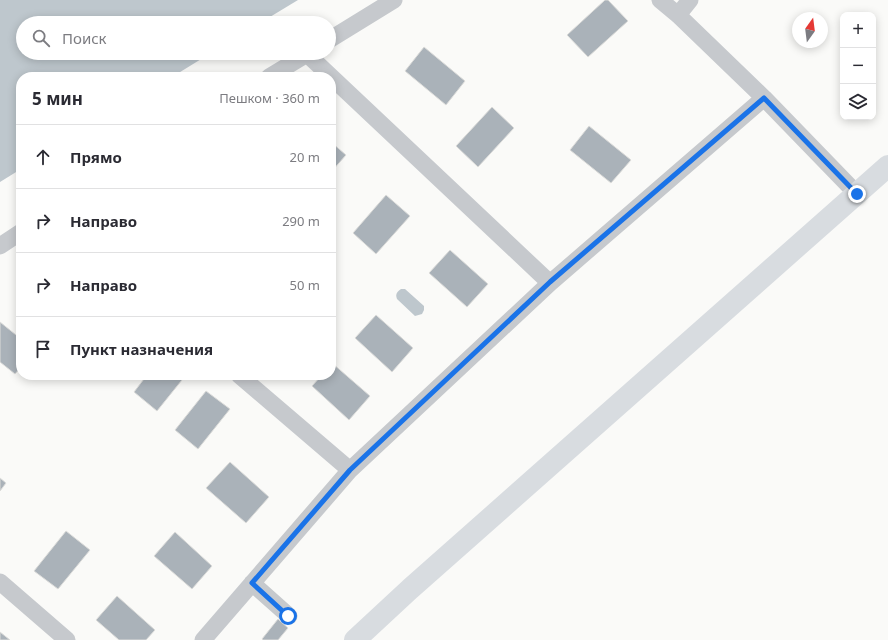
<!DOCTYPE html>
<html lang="ru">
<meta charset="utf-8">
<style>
body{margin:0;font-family:"Noto Sans",sans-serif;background:#f7f7f7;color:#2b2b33}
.controls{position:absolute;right:12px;top:12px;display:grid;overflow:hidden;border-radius:8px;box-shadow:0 2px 10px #0003}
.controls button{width:36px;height:36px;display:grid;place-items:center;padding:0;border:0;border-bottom:1px solid #e1e1e2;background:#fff;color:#2b2b33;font:20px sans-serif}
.compass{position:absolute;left:792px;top:12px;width:36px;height:36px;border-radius:50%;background:#fff;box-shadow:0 2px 10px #0003;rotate:14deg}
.stop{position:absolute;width:12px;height:12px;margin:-9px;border:3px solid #1a73e8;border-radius:50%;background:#fff}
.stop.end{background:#1a73e8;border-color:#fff;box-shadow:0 1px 4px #0008}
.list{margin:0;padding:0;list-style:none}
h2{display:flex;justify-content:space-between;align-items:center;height:52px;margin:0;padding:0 16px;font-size:17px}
h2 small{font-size:13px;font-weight:400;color:#7c7c81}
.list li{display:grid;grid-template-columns:26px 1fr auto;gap:12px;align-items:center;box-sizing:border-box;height:64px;padding:0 16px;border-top:1px solid #e1e1e2}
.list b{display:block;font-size:15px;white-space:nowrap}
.list em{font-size:13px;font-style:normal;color:#7c7c81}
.icon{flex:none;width:22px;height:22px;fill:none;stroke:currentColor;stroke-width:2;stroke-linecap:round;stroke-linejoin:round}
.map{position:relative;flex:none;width:888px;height:640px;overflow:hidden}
.search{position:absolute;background:#fff;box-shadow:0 2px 10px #0003;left:16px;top:16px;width:320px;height:44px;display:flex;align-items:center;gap:10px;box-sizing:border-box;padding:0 14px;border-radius:22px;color:#7c7c81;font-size:15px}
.panel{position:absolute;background:#fff;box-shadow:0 2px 10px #0003;left:16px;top:72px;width:320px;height:308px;border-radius:16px}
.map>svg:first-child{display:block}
.water{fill:#bec7cd}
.building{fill:#aab2b9;stroke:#dcdcda}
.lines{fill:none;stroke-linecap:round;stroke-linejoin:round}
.minor{stroke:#c6c9cd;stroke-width:17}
.major{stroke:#d8dce0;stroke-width:22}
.route{stroke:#1a73e8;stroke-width:5}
</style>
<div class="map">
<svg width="888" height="640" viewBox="0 0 888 640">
<rect width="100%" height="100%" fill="#fafaf8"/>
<path class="water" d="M0,0H298L260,23H23V53H211L172,77H21V169L0,182Z
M401,289H405L424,306V310L422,314L415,316L397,299C395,294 397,292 401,289Z"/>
<path class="building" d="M605,0H608L628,21L588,57L567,35Z
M424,47L465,81L446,105L405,71Z
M492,107L514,128L478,167L456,146Z
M589,126L631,160L611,183L570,150Z
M331,142L346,155L331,172Z
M386,195L410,216L376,254L353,233Z
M450,250L488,284L467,307L429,273Z
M376,315L413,348L392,372L355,338Z
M0,322L21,339V367L15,374L0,362Z
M332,363L370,396L349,420L312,386L322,375H331V364Z
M147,375H186L157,411L134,392Z
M206,391L230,409L198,449L175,430Z
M230,462L269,497L246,523L206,488Z
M0,478L6,483L0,491Z
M66,531L90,550L58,589L34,571Z
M175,532L212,566L192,589L154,556Z
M117,596L155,630L146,640H119L96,620Z
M278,619L288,628L278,640H263L262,639Z
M0,632L10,640H0Z"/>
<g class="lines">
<path class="minor" d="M660,0L678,15L764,98
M678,15L690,0
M329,40L394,0
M269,77L307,54L550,283
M0,246L21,232
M239,375L350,470L550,283L764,98L857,194
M0,582L67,640
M252,583L289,616
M203,640L350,470"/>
<path class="major" d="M355,640L410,589L888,166"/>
</g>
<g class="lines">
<path class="route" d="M288,616L252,583L350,470L550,282L764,98L857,194"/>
</g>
</svg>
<div class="controls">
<button>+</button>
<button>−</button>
<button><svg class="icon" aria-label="layers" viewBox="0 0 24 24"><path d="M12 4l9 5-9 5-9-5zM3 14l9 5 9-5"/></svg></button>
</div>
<svg class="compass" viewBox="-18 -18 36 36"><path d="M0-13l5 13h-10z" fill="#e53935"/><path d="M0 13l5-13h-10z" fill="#7c7c81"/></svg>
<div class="stop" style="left:288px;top:616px"></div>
<div class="stop end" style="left:857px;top:194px"></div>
<div class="search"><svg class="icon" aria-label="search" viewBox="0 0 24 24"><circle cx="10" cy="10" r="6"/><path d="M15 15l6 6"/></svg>Поиск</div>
<section class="panel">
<h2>5 мин<small>Пешком · 360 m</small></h2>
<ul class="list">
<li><svg class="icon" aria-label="ahead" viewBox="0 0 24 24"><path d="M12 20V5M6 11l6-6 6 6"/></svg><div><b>Прямо</b></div><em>20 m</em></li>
<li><svg class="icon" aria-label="right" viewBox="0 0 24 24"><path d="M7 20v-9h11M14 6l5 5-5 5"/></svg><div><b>Направо</b></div><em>290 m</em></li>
<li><svg class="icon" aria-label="right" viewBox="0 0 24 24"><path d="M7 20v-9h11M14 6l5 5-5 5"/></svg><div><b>Направо</b></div><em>50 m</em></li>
<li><svg class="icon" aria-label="arrive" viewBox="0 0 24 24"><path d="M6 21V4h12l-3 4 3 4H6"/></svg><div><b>Пункт назначения</b></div></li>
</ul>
</section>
</div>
